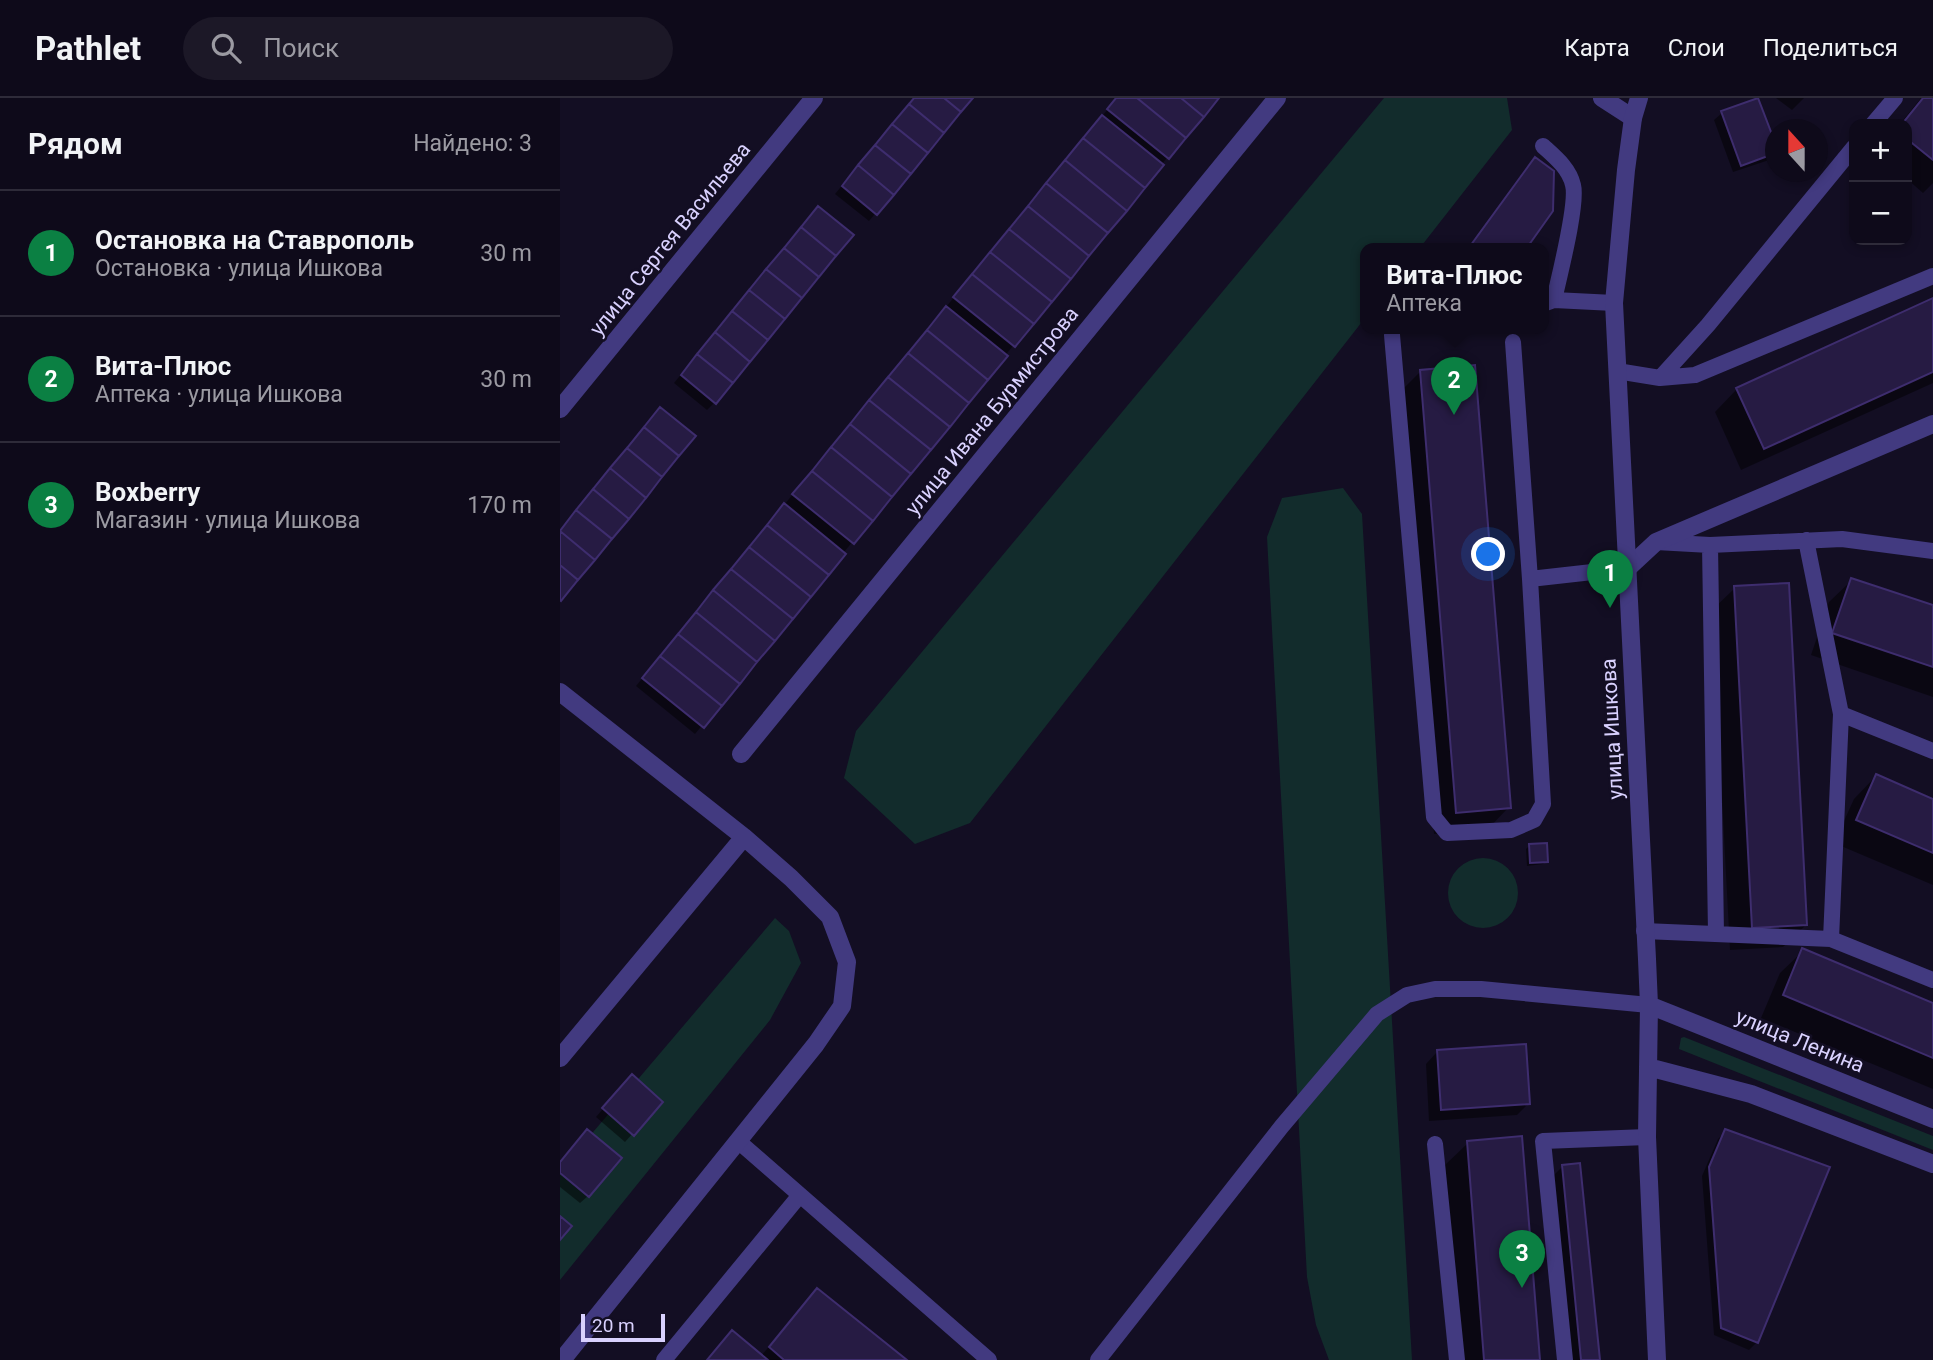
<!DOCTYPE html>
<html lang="ru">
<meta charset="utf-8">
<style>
body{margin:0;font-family:Roboto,sans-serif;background:#1c1827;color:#f1f3f6}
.controls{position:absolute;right:21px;top:21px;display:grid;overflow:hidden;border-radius:14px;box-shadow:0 4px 10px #0003}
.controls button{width:63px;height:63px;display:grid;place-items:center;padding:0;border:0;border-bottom:2px solid #2e2b39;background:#0e0a1a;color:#f1f3f6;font:35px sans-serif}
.compass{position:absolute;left:1205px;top:21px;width:63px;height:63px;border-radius:50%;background:#0e0a1a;box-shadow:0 4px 10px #0003;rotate:339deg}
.scale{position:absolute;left:21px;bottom:18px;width:84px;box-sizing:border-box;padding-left:7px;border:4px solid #d9d1fe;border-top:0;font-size:19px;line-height:24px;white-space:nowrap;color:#d9d1fe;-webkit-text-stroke:5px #130e23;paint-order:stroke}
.you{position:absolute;left:929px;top:457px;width:24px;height:24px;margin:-18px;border:5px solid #fff;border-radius:50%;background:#1a73e8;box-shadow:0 0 0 10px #1a73e833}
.badge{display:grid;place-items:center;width:46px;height:46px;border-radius:50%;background:#0b8043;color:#fff;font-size:23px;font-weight:700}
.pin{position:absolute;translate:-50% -58px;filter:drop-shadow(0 2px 4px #0008)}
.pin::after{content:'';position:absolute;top:37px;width:24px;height:21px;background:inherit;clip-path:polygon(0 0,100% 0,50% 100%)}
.popup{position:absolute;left:800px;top:145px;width:189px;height:91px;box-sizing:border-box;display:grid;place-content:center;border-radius:14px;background:#0e0a1a;filter:drop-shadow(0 2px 5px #0005);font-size:23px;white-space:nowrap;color:#9b9aa2}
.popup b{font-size:26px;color:#f1f3f6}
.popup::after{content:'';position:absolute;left:50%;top:100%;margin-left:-14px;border:14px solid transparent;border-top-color:#0e0a1a}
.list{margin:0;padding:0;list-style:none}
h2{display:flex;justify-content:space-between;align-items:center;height:91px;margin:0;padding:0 28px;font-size:30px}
h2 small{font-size:23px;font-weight:400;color:#9b9aa2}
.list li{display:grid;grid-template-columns:46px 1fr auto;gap:21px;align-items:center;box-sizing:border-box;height:126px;padding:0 28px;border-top:2px solid #2e2b39}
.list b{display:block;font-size:26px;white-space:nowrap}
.list p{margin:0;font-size:23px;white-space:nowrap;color:#9b9aa2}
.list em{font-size:23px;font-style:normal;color:#9b9aa2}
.icon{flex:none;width:38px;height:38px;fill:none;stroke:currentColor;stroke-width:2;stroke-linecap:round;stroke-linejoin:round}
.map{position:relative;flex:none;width:1373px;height:1262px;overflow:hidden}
header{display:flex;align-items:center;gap:42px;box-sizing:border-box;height:98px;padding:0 35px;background:#0e0a1a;border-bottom:2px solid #2e2b39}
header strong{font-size:33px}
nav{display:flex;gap:38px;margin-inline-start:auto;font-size:24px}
.search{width:490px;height:63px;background:#1c1827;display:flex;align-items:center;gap:18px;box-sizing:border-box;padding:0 24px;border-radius:38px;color:#9b9aa2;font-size:26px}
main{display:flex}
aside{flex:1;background:#0e0a1a}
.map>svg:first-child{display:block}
.green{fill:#122c2c}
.shadow{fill:#0007}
.building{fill:#261b43;stroke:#3e2d6e;stroke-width:2}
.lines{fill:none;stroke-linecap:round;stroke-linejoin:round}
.service{stroke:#423a80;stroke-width:16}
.minor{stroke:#423a80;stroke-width:18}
.tertiary{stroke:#423a80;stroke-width:18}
.labels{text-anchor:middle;stroke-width:5;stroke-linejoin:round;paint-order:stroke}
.street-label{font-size:21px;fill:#d9d1fe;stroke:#130e23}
</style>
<header>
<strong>Pathlet</strong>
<div class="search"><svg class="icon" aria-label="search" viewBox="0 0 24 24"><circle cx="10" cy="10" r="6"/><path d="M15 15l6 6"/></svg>Поиск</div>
<nav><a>Карта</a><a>Слои</a><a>Поделиться</a></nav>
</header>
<main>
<aside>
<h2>Рядом<small>Найдено: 3</small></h2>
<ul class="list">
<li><span class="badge">1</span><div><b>Остановка на Ставрополь</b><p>Остановка · улица Ишкова</p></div><em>30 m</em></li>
<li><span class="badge">2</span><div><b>Вита-Плюс</b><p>Аптека · улица Ишкова</p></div><em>30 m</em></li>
<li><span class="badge">3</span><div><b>Boxberry</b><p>Магазин · улица Ишкова</p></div><em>170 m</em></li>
</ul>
</aside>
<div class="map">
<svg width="1373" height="1262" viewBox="0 0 1373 1262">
<rect width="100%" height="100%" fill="#130e23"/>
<path class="green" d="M824,0H947L952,32L859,151H805V220L410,725L355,746L284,680L296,633Z
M783,390L802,416L852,1262H769L756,1227L747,1179L707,439L722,400Z
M888 795a35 35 0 1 1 70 0a35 35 0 1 1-70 0Z
M215,820L229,833L241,865L210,922L0,1182V1073Z
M1124,939L1373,1038V1052L1119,951L1121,940Z"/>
<path class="shadow" d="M354,0H411L309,123L275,96Z
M557,0H656L135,636L76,588Z
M1216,0H1244L1232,12Z
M1361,0H1373V85L1363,95L1347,81V26H1340Z
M1162,15L1216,55L1209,62L1173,74L1154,22Z
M251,118L155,304L147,312L114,285Z
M1373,202V285L1181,372L1155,314L1177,291Z
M861,273L949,709L927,732L874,736L838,296Z
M1292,482L1373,509V599L1251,557L1269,504Z
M1175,490L1246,827L1223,849L1170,852L1152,512Z
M1316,678L1373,703V787L1274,745L1294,701Z
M969,748L986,763L983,766L967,768L966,751Z
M1243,853L1373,907V991L1201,920L1220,875Z
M877,954L969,1005L957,1017L869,1023L866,966Z
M64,986L101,1004L65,1044L36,1019Z
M1166,1033L1197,1244L1189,1252L1154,1237L1142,1078L1158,1041Z
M908,1045L979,1262H901L885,1067Z
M0,1065L28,1098L20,1105L0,1089Z
M1003,1068L1038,1262H1009L991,1080Z
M258,1192L344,1262H147L172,1234L201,1258Z"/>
<path class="building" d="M354,0H384L401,14L384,35L349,6Z
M384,0H413L401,14Z
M556,0H577L626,40L609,61L547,11Z
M577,0H621L644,19L626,40Z
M621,0H659L644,19Z
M1198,0L1216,47V55L1181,68L1161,13Z
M1363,0H1373V62L1347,41V26H1342Z
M349,6L384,35L368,55L332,26Z
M542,17L604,67L585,90L523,40Z
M332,26L368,55L351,76L315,47Z
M523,40L585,90L567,113L505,62Z
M315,47L351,76L334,97L298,67Z
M975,59L994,73L993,113L966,151H908Z
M505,62L567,113L548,135L486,85Z
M298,67L334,97L317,117L282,88Z
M486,85L548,135L529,158L468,108Z
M258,108L294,137L276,158L241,129Z
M468,108L529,158L511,181L449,131Z
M241,129L276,158L259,179L224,150Z
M449,131L511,181L492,204L430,154Z
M224,150L259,179L242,200L206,171Z
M430,154L492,204L474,226L412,176Z
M206,171L242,200L225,221L189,192Z
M412,176L474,226L455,249L393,199Z
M189,192L225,221L208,242L172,213Z
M1373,200V274L1204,351L1176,290Z
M386,208L448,258L428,282L367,232Z
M172,213L208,242L190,264L155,234Z
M367,232L428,282L409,305L348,255Z
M155,234L190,264L173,285L137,256Z
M348,255L409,305L390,329L328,279Z
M137,256L173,285L156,306L121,277Z
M915,267L951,710L896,715L860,272Z
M328,279L390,329L371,352L309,302Z
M309,302L371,352L351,376L290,326Z
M100,309L136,338L119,358L84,329Z
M290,326L351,376L332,399L271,349Z
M84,329L119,358L102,379L67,350Z
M271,349L332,399L313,423L252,373Z
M67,350L102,379L86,400L50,370Z
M50,370L86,400L69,421L33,391Z
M252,373L313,423L294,446L232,396Z
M33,391L69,421L52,441L16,412Z
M224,405L286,456L269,477L207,427Z
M16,412L52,441L35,462L0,433Z
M207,427L269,477L251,499L189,449Z
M0,433L35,462L18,482L0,467Z
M189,449L251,499L233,521L171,471Z
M0,467L18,482L1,503L0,502Z
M171,471L233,521L215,543L153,492Z
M1291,480L1373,507V569L1272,535Z
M1229,485L1247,827L1192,830L1174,488Z
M153,492L215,543L197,564L136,514Z
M136,514L197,564L180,586L118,536Z
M118,536L180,586L162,608L100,558Z
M100,558L162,608L144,630L82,580Z
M1316,676L1373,701V755L1296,722Z
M987,745L988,764L970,765L969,746Z
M1242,850L1373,905V960L1223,897Z
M966,946L970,1006L881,1012L877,952Z
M72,976L103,1004L74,1038L42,1010Z
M27,1031L62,1060L29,1099L0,1075V1064Z
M1165,1031L1270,1069L1198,1245L1161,1230L1149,1069Z
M962,1038L980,1262H924L907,1043Z
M1020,1065L1040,1262H1021L1002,1067Z
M0,1118L12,1128L0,1142Z
M257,1190L347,1262H224L209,1249Z
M172,1232L208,1262H147Z"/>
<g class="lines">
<path class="service" d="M1313,26L1335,0
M983,48C995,59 1009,70 1013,87C1018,106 999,179 994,202
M983,206L994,202L1054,205
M832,237L874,719L887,735L951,732L974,722L983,706L970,481L1068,470
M953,244L970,481
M1057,273L1100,280L1135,277L1373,178
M1100,280L1148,227L1294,49
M1096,444L1150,447
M1281,616L1373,653
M1084,833L1271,841L1281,616L1246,442
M1156,836L1150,447L1282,441L1373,453
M1271,841L1373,882
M178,1043L240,1097
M875,1046L897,1262
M104,1262L240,1097L429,1262
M538,1262L722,1028L817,916L847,897L875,891H921L1089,907
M1005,1262L983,1043L1087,1039"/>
<path class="minor" d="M1042,0L1073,20
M0,311L254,0
M1068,470L1096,444L1373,326
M0,594L184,739L231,780L270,819L287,864L282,908L256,946L2,1262
M181,656L717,0
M0,960L184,739"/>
<path class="tertiary" d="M1079,0L1073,20L1066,72L1054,205L1087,861L1089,907L1087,1039L1097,1262
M1089,907L1373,1021
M1088,969L1191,996L1373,1066"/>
</g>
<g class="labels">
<g class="street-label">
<text transform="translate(110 141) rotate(-51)" y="7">улица Сергея Васильева</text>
<text transform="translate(432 313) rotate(-51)" y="7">улица Ивана Бурмистрова</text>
<text transform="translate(1052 631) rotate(-93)" y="7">улица Ишкова</text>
<text transform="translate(1240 943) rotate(22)" y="7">улица Ленина</text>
</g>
</g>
</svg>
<div class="controls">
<button>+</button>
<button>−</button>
</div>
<svg class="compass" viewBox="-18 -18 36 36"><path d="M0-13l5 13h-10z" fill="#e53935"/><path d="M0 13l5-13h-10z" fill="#9b9aa2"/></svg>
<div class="scale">20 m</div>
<div class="you"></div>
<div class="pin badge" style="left:1050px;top:510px">1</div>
<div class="pin badge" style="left:894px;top:317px">2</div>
<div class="popup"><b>Вита-Плюс</b>Аптека</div>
<div class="pin badge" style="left:962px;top:1190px">3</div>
</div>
</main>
